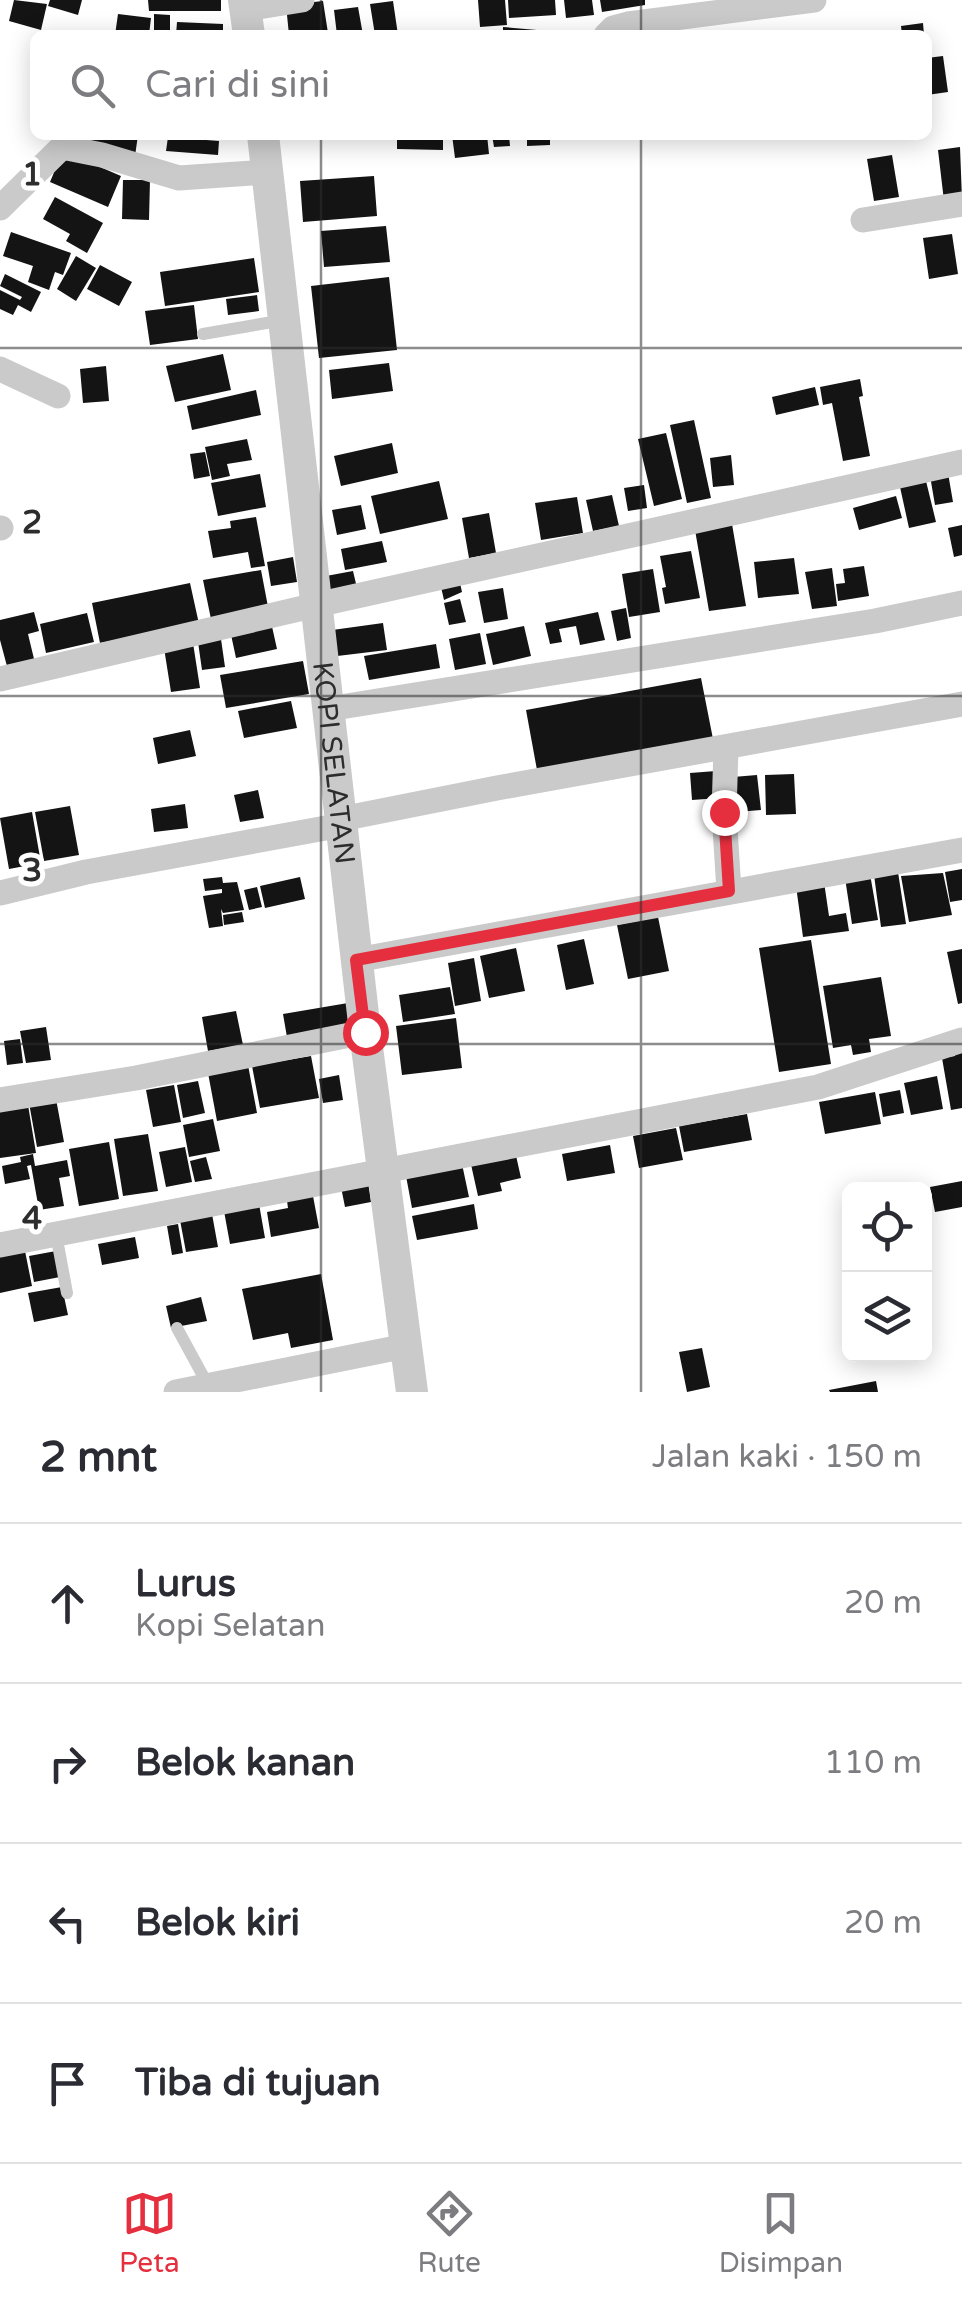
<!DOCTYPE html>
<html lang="id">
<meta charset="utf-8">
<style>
body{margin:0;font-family:"Varela Round",sans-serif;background:#f2f2f3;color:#2b2b33}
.controls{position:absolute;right:30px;bottom:30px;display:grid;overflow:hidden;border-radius:15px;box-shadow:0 5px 25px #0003}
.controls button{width:90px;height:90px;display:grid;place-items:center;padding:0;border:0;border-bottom:2px solid #e1e1e2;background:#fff;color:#2b2b33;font:50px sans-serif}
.stop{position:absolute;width:30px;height:30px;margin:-22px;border:8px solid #e52f3f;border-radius:50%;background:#fff}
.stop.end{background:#e52f3f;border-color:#fff;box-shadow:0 2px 10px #0008}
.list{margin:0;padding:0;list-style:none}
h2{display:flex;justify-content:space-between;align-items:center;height:130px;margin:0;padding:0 40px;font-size:42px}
h2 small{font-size:32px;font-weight:400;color:#7c7c81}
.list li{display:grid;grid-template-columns:65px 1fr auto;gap:30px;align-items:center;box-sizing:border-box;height:160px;padding:0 40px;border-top:2px solid #e1e1e2}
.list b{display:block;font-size:38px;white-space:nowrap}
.list p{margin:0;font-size:32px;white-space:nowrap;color:#7c7c81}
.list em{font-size:32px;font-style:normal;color:#7c7c81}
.icon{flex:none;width:55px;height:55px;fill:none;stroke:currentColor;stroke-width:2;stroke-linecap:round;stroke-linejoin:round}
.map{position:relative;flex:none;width:962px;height:1392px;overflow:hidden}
.search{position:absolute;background:#fff;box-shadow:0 5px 25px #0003;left:30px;right:30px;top:30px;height:110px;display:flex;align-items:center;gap:25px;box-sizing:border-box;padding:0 35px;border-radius:15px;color:#7c7c81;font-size:38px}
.sheet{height:770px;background:#fff}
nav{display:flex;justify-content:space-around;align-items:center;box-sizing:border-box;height:140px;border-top:2px solid #e1e1e2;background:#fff;font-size:28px;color:#7c7c81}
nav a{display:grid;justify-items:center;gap:5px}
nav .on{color:#e52f3f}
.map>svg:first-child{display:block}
.building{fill:#141414}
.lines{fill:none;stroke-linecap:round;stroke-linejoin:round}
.service{stroke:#cacaca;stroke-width:12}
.minor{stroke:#cacaca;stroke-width:25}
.tertiary{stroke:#cacaca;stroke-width:32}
.route{stroke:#e52f3f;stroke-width:12}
.grid{fill:none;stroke:#2d2d2d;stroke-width:2.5;stroke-opacity:0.55}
.labels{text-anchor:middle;stroke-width:10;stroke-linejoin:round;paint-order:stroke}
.street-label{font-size:28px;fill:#2d2d2d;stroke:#fff}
.grid-label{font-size:32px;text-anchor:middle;font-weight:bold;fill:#2d2d2d;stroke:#fff;stroke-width:10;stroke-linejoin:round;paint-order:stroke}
</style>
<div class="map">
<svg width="962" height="1392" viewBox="0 0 962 1392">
<rect width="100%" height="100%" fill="#fff"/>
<path class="building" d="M14,0L47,4L41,30L9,21Z
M50,0H82L78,15L48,6Z
M148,0H221V11H149Z
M478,0H505L507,25L480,27Z
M508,0H555L556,15L509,18Z
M564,0H592L594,15L566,18Z
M600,0H645V5L602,12Z
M323,1L328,33L289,35L286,5Z
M393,1L398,35H375L370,4Z
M358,7L363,35H337L334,10Z
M118,14L151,18L149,35H115Z
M154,14L170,15V35H154Z
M177,22L223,24V35H176Z
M923,23L924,35H902L901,26Z
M503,27L537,30V35H503Z
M943,56L948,92L927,95V58Z
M85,135H138L135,156L83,149Z
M397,135H443V150L397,149Z
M452,135H487L489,154L455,158Z
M492,135H509L510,146L494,147Z
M527,135H550V145L527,146Z
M168,137L219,141L218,155L166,151Z
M960,147L962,199L944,201L938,150Z
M63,151L121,176L108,207L50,182Z
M892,155L899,197L874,201L867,159Z
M374,176L377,216L303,222L300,181Z
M123,180H150L149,220L122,219Z
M55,197L103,223L87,253L66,241L70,234L43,219Z
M386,226L390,262L324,267L321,231Z
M11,232L71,253L63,275L55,272L49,290L28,282L33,266L3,256Z
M952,234L958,274L929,279L923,238Z
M76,256L96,268L76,301L57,289Z
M254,258L259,292L165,306L160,272Z
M100,265L132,282L119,306L87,289Z
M5,274L41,292L31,312L18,305L13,315L0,309V290L20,300L22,297L0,286Z
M389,277L397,350L319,358L311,286Z
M257,295L259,311L228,315L226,299Z
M194,305L198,339L150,345L145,311Z
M223,354L231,390L175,402L166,366Z
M389,363L393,391L332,399L329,370Z
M106,366L109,401L83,403L80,369Z
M860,379L863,396L859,397L870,456L843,461L832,403L823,405L820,387Z
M815,387L819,405L776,415L772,397Z
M256,390L261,415L192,430L187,406Z
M694,420L711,498L687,503L670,425Z
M666,433L682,499L654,506L638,439Z
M247,439L252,460L227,464L230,476L212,480L205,447Z
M392,443L398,473L341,486L334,456Z
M205,452L210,476L194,479L190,454Z
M731,455L734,485L713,487L710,458Z
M948,473L953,502L935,505L930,476Z
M260,474L266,507L218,516L211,483Z
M439,481L448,519L380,534L371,496Z
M926,481L936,522L909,528L900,487Z
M644,485L647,508L628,511L624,488Z
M612,495L619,526L593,531L586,500Z
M896,496L902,518L859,530L853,508Z
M577,497L583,533L541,540L535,503Z
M361,505L366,529L337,535L332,510Z
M489,513L496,553L469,558L462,518Z
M256,517L265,566L251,568L248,552L213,558L208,531L231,528L230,521Z
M732,524L746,606L709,611L695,530Z
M962,525V555L954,557L948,528Z
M382,541L387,562L345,570L341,549Z
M691,551L700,598L665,604L662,588L666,587L660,556Z
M293,557L297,582L271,586L267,562Z
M794,558L799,594L758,598L754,562Z
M864,566L869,596L838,601L836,584L845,583L843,569Z
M832,568L837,606L812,609L805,572Z
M653,569L660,612L629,617L622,574Z
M261,570L269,612L212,624L203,580Z
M353,571L357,588L330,594L326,576Z
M190,583L199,624L100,643L92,603Z
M460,583L462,592L444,600L441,587Z
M503,588L508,619L484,623L478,592Z
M460,599L466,622L449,625L444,603Z
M626,608L631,638L617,641L611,611Z
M34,612L39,631L28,634L35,663L8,670L0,640V620Z
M598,612L605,640L580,645L576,626L559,629L562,642L550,644L545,623Z
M87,613L94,642L46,653L40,624Z
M271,622L277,649L236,658L230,630Z
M383,623L387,650L329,657L325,631Z
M524,626L531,656L493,665L486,634Z
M480,633L486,664L455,670L449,639Z
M221,639L225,667L202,670L198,642Z
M193,643L200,688L171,692L164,648Z
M436,644L440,668L369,680L364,656Z
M303,661L309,694L226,708L220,675Z
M701,678L713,739L537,770L526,710Z
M291,701L297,728L244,738L238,711Z
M190,730L196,756L158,764L153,738Z
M716,771L719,798L692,800L690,773Z
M794,774L796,814L766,815L765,775Z
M757,775L761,810L736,812L733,777Z
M258,790L264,818L240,822L234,795Z
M185,804L188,828L154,832L151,809Z
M70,806L79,855L44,861L35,812Z
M32,812L41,863L9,869L0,818Z
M962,869V900L950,902L945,872Z
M898,872L906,924L881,927L874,875Z
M943,873L952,915L909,922L901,876Z
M870,874L878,920L852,924L845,878Z
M222,877L223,883L237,882L244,910L223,913L221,909L223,926L209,928L203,896L222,893V889L205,891L203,879Z
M300,877L305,899L265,908L260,886Z
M824,882L829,916L846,913L849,931L803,937L796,886Z
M257,887L262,907L249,910L244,890Z
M242,912L244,922L224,925L223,915Z
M658,917L669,971L628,979L617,925Z
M584,939L594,984L566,990L557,945Z
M811,940L831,1064L779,1072L759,948Z
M516,948L525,991L489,998L480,956Z
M962,949V1003L958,1004L947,952Z
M474,958L481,1001L455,1006L448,963Z
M881,977L891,1036L869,1039L871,1052L853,1055L851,1045L833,1048L823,986Z
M450,987L455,1014L403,1022L399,995Z
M348,1003L353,1032L288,1043L283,1014Z
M236,1011L243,1045L208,1051L202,1017Z
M456,1018L462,1068L402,1075L396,1026Z
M46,1027L51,1060L26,1063L20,1031Z
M20,1039L23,1063L7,1065L4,1041Z
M962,1049V1108L951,1110L942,1058L955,1056L954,1050Z
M311,1056L319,1098L260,1108L252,1066Z
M248,1065L257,1113L217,1121L208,1073Z
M339,1075L343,1100L323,1103L319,1079Z
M937,1076L943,1109L911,1115L904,1083Z
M198,1081L205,1113L183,1118L177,1085Z
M174,1085L181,1122L153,1127L146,1090Z
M900,1090L904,1113L883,1117L879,1094Z
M875,1092L881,1124L825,1134L819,1102Z
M56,1099L64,1142L37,1147L29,1103Z
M28,1105L36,1153L0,1158V1109Z
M747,1114L752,1140L684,1152L679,1126Z
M213,1119L220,1151L189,1157L183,1125Z
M676,1128L683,1160L639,1168L633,1136Z
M148,1134L158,1191L123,1196L114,1139Z
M109,1142L119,1199L79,1206L69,1149Z
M610,1145L615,1173L567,1181L562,1154Z
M185,1147L192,1182L166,1187L159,1152Z
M515,1151L521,1178L500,1183L502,1191L478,1196L470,1160Z
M33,1154L35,1166L67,1160L70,1176L59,1178L64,1206L39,1210L31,1165L27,1166L30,1179L5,1184L2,1166L21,1162L20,1157Z
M206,1157L212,1179L195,1182L190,1161Z
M462,1164L469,1197L412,1208L406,1176Z
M962,1181V1207L935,1212L930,1187Z
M368,1182L371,1202L345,1207L341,1187Z
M313,1196L319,1228L271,1237L267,1212L288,1208L287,1201Z
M259,1204L265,1238L230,1244L224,1211Z
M474,1204L478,1229L417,1240L412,1216Z
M212,1214L218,1247L186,1252L180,1220Z
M178,1224L183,1253L172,1255L167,1226Z
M135,1237L139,1258L102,1265L98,1244Z
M25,1251L32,1286L0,1293V1256Z
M56,1251L60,1277L34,1282L29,1256Z
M321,1274L333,1340L291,1348L288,1333L253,1340L242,1289Z
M62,1287L68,1315L34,1322L28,1293Z
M201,1297L207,1321L171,1328L166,1306Z
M702,1348L710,1387L687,1392L679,1352Z
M876,1381L878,1392H830L829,1390Z"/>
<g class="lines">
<path class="service" d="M203,334L284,320
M56,1234L67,1293
M177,1328L208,1385"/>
<path class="minor" d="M245,9L302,0
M606,35L613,28L628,24L814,0
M0,208L62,147L102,155L179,178L267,172
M863,220L962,204
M0,369L58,396
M0,528H1
M0,679L316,605L962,462
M328,709L875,621L962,603
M726,748L724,812L729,891
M341,819L497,788L962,704
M0,893L86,872L342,825
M356,960L962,850
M0,1100L136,1078L365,1032
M0,1245L818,1087L962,1040
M176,1392L406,1346"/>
<g class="tertiary">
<path d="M244,0L249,35"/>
<path id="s1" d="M263,135L365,1032L412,1392"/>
</g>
</g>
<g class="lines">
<path class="route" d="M365,1032L356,960L729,891L724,812"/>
</g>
<path class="grid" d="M321,0V35M641,0V35M321,135V1392M641,135V1392M0,348H962M0,696H962M0,1044H962"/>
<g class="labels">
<g class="street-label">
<text dy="10" stroke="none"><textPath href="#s1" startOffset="632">KOPI SELATAN</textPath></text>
</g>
</g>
<g class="grid-label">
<text x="32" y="185">1</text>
<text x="32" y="533">2</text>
<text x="32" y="881">3</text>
<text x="32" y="1229">4</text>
</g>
</svg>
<div class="controls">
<button><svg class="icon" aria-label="locate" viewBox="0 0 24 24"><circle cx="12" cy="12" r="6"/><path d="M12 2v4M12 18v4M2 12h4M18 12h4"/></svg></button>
<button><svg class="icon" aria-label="layers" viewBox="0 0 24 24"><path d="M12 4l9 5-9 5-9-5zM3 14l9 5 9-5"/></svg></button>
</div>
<div class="stop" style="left:365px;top:1032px"></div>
<div class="stop end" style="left:724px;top:812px"></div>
<div class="search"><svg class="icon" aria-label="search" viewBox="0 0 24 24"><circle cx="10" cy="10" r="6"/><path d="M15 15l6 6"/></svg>Cari di sini</div>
</div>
<section class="sheet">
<h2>2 mnt<small>Jalan kaki · 150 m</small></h2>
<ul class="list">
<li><svg class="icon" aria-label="ahead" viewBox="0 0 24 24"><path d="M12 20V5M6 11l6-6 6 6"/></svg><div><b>Lurus</b><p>Kopi Selatan</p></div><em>20 m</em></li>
<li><svg class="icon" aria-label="right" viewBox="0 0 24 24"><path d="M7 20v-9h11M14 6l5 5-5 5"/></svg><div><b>Belok kanan</b></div><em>110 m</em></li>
<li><svg class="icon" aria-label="left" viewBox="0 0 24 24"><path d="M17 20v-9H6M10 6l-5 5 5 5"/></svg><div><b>Belok kiri</b></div><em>20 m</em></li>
<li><svg class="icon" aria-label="arrive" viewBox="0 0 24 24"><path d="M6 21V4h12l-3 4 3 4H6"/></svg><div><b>Tiba di tujuan</b></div></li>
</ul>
</section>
<nav>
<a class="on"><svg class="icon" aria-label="map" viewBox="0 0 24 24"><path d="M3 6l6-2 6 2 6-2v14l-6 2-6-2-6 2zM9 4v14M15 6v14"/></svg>Peta</a>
<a><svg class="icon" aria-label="directions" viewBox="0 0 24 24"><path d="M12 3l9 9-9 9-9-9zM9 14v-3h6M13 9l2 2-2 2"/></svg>Rute</a>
<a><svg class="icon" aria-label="saved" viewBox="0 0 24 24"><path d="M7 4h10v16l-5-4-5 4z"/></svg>Disimpan</a>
</nav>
